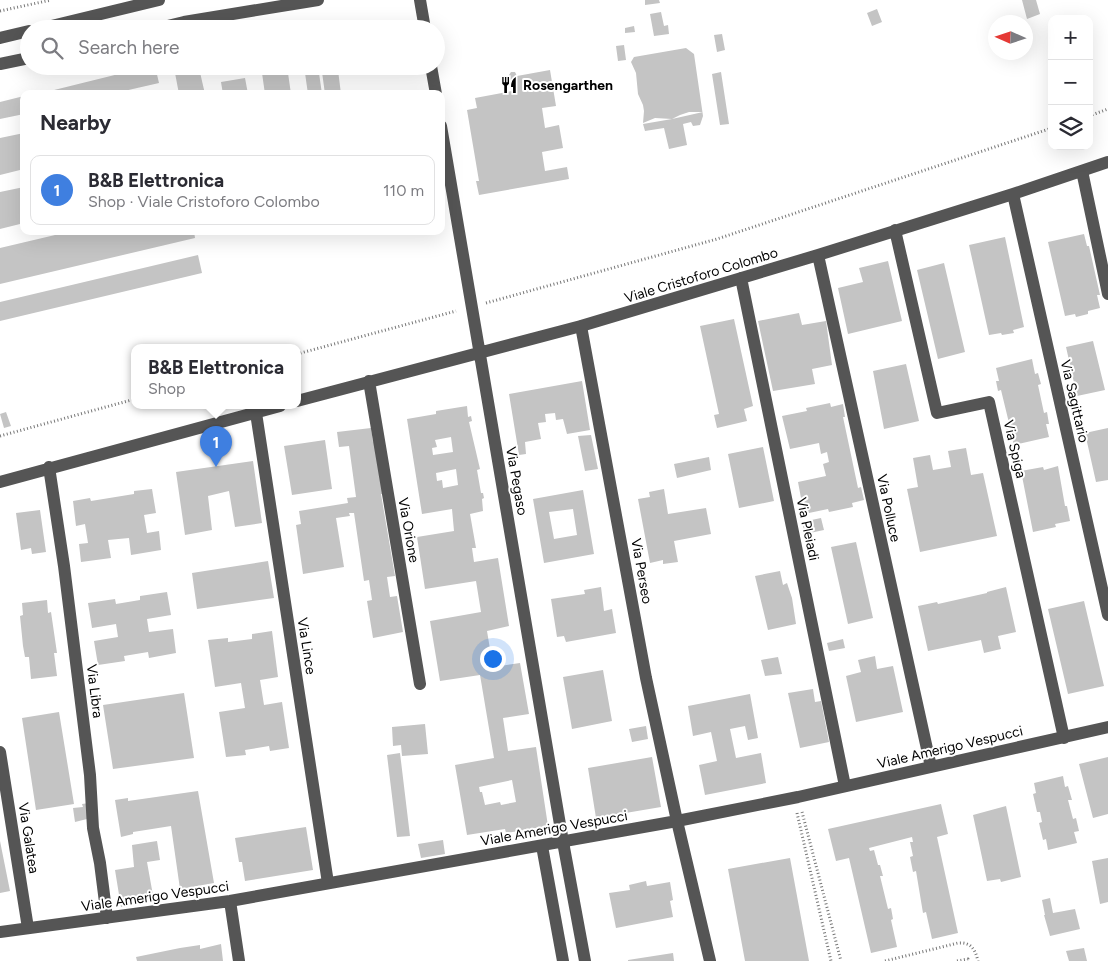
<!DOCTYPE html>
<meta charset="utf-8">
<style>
body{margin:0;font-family:Figtree,sans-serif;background:#f2f2f3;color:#2b2b33}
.controls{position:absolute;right:15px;top:15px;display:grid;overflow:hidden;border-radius:10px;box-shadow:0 5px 20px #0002}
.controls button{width:45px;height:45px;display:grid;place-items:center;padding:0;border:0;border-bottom:1px solid #e1e1e2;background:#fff;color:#2b2b33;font:25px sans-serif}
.compass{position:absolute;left:988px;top:15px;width:45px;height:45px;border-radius:50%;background:#fff;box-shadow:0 5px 20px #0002;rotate:273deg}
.you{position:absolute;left:492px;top:658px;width:18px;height:18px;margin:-12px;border:4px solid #fff;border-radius:50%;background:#1a73e8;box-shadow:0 0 0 8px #1a73e833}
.badge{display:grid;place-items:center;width:32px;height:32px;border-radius:50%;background:#0f766e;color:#fff;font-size:16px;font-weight:700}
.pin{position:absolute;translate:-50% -41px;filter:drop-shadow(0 1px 2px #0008)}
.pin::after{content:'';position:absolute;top:26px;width:18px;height:15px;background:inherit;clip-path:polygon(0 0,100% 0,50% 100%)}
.popup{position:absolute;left:131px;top:344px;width:170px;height:65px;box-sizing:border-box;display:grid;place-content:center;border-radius:10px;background:#fff;filter:drop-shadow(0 1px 4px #0005);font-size:16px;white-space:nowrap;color:#7c7c81}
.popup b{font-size:19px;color:#2b2b33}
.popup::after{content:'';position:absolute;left:50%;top:100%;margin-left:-10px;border:10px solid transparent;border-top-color:#fff}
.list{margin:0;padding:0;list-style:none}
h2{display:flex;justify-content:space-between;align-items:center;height:65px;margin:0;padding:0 20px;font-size:21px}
h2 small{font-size:16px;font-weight:400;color:#7c7c81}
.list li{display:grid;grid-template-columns:32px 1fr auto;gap:15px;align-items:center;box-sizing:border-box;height:70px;margin:0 10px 10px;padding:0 10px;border:1px solid #e1e1e2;border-radius:10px}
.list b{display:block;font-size:19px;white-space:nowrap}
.list p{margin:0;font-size:16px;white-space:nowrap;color:#7c7c81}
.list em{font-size:16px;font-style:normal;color:#7c7c81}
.icon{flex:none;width:28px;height:28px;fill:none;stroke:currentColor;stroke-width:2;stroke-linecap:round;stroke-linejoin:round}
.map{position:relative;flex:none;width:1108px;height:961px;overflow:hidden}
.search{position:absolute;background:#fff;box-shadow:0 5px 20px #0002;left:20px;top:20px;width:425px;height:55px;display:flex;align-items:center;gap:12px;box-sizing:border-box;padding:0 18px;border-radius:28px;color:#7c7c81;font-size:19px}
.panel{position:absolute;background:#fff;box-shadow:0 5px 20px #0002;left:20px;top:90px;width:425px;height:145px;border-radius:10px}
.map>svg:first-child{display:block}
.building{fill:#c4c4c4;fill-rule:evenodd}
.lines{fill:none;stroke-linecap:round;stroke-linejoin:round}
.path{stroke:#777;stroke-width:3;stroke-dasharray:1 2.5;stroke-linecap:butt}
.minor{stroke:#555;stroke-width:12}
.labels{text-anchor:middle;stroke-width:4;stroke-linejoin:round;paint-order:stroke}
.poi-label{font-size:14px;font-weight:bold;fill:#000;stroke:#fff;text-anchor:start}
.street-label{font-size:14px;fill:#000;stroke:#fff}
</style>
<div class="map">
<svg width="1108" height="961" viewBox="0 0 1108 961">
<rect width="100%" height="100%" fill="#fff"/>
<path class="building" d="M645,0H659L660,3L645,5Z
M1022,0H1036L1040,14L1027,19Z
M877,9L882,22L872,26L867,13Z
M661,12L664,26L668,25L669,34L654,36L650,14Z
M634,26L635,32L625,33V28Z
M722,34L725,50L717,52L714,35Z
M624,45L626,60L618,61L616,46Z
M686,48L694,54L703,116L700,125L693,126L691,122L683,124L687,145L669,149L664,128L645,131L643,124L672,119L655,118L643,123L644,111L643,105L638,94L636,73L631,62L634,57ZM689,112H703L672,119L680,115Z
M151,66H155L159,83L111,94H38Z
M261,66H287L291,94H265Z
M304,66H318L322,94H308Z
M324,66H339L340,70H338L341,94H325L322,72H325Z
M199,68L205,94H179L175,73Z
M550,70L556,106L542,108L545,128L559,125L563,148L542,152L545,171L567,167L569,179L479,195L476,181H479L467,110L477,108L475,98L512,91L509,75L511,72H515L517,76Z
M721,72L729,124L720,125L712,74Z
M245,78L248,94H223L221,82Z
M24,96V114L0,119V102Z
M24,133V169L0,175V138Z
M24,187V223L0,229V192Z
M72,231H194L195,238L0,284V248Z
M1084,234L1087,246H1089L1100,295H1097L1100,308L1088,311V314L1076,317L1075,314L1065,316L1048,242Z
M1005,237L1024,327L1013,330L1014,333L1002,335L1001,333L989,335L969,245Z
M198,255L202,273L0,321V302Z
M888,261L902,321L848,334L838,288L863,282L859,268Z
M944,263L965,352L938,359L917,270Z
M799,313L802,325L826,321L832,365L812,369L815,384L773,391L758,321Z
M734,319L753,406L744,409L747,421L717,428L714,415L719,414L700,326Z
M1093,341L1105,390L1077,396L1066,347Z
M1032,359L1035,374L1038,373L1041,384L1038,385L1044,413L1047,412L1049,424H1046L1049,437L1014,445L1011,433L1008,434L1005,424L1009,423L1001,390L998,391L996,381H999L996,368Z
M906,364L919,421L884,429L873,371Z
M582,381L590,430L567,434L563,419L556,420L555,413L545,414L546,422L538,423L541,439L525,442L526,454L519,455L509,394Z
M830,403L831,407L843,404L845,417H843L858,488L861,487L864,500L852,503L853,507L829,512L828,509L804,514L798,482L826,476L823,464L829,462L827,452L821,454L819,443L790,449L782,416L807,411L806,408Z
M467,406L468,417L471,416L472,421L469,422L480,469L477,470L481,493H483L484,498L482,499L483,511L470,514L476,548H472L474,562L498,558L509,626L487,631L493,667L520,663L529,714L503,718L508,751L536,747L548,826L506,833L505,829L467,835L455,765L494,758L480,675L440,681L430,621L481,612L476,581L425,589L417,537L454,531L452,509L422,514L407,419L436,414V411ZM451,437L453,452L433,455L432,448L437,447L435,440ZM456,469L458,485L443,488L442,480L437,481L436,473ZM512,780L516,802L501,805L500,802L485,805L482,792H480L479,787Z
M6,412L11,426L4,428L0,414Z
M371,428L373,442L376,441L385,494H381L395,576L387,577L390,597L397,596L403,632L373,638L367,601L372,600L369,580L364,581L354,513H349L350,516L336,518L344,567L303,574L296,525L301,524L299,511L348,503L347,498L356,497L349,446L339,447L337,432Z
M1108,428V480L1096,482L1085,433Z
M591,435L598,469L585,471L578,436Z
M325,440L332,489L292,495L284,446Z
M763,447L774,501L739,508L728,454Z
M966,448L971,475L983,473L997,536L920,552L907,489L918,487L913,458L930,455L933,470L951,467L948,451Z
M709,457L711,470L677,478L674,464Z
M253,461L262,523L235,527L229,491L208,496L212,530L185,535L176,472Z
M1058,466L1065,506H1067L1070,521L1055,524L1056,527L1033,532L1021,471L1043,467L1044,470Z
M152,489L156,513L144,515L147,533L159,531L161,550L131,555L129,538L108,540L111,558L81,562L79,544L88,543L85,524L76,526L73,501L90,498L91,501L134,494V491Z
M664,489L668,514L706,508L711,534L674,541L678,562L663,564V560L650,563L638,499L650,497L649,492Z
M583,490L594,554L544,563L533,499ZM573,509L577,535L554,539L549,512Z
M40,510L46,552L32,554L31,548L21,550L16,513Z
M821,518L824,530L805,534L802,522Z
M856,542L873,618L848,624L831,547Z
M268,561L274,598L197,609L192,573Z
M780,571L783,585L787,583L792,598L796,624L768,630L755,576Z
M601,587L604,611L612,609L616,633L566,642L564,636L557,637L551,599L585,594L584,590Z
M1006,587L1016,632L998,636L1001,649L984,653L981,640L928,651L918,606L937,602L938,604L987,593V592Z
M167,592L171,615L147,619L149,632L173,629L176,653L149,658L148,652L124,656L125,661L98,665L94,641L118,637L116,624L92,628L88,603L115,599L116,604L140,600V596Z
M47,600L48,613L51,612L57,653H54L57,676L31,679L29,657H25L23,646L20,616L23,615L22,603Z
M1084,601L1104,686L1068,694L1048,609Z
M272,631L278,677L260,680L264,705L282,702L289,748L270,751L269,746L245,750L246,755L226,757L219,712L245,708L241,683L215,687L208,640L228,638V642L252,639V634Z
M843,639L845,648L829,651L827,643Z
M875,656L877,669L893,666L903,712L856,722L846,676L861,672L858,660Z
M778,657L782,674L765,676L761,660Z
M603,670L612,721L572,729L563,677Z
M813,689L815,702L821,701L829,742L800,748L788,693Z
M184,693L194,758L113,769L103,705Z
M750,694L758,738L748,740L745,726L730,729L736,758L761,753L766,783L705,795L699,765L717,761L711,732L693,736L688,706Z
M59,712L74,804L36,810L22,718Z
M425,724L428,754L402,756L401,745L393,746L392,727Z
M646,726L648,739L632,742L629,729Z
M400,753L410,836L397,837L387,755Z
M652,757L661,807L596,818L588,768Z
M1108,757V814L1093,818L1079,764Z
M1063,776L1065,787L1068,786L1072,800H1068L1073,819L1076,818L1079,831L1074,832L1077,843L1048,850L1046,839L1043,840L1039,823L1042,822L1040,812H1037L1033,794L1036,793L1034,783Z
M198,791L214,883L180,889L171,826L133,832V834L121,837L115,800L128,798V801Z
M89,803L91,818L75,822L73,808L83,807L82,804Z
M941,804L948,834L937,837L958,933L932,939L926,912L923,913L916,871L913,872L910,857L913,856L910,842H913L912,837L869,848L870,851L874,850L878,865H880L883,876H880L888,909L891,908L893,919L891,920L897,947L871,953L849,858L836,861L828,829Z
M1006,806L1021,877L1001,882L1000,879L987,881L973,815Z
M306,827L313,870L245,881L242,862H239L235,838Z
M443,840L445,854L421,858L418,844Z
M0,841L10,891L0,893Z
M157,841L160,860L147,862L154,901L121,907L115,870L134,867L132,845Z
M790,858L809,961H745L728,869Z
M1108,858V902L1100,904L1092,861Z
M646,881L647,886L670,882L673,900L670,901L673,917L616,928L609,893L630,890L629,885Z
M1050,898L1053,913L1075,909L1080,929L1050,936L1044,915H1045L1042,900Z
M221,944L223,961H137L136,957L180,948L200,945V949Z
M1084,948L1087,961H1069L1066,951Z
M673,953L674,961H628V960Z"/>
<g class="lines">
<path class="path" d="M0,11L51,0
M1089,116L1108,109
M486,303L717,239L1052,128
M297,354L456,311
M0,436L135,399
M802,812L841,961
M797,813L831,961
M885,961L958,943C971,942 975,949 978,961
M957,961L968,959V961"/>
<path class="minor" d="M420,0L425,29
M39,29L159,0
M155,29L184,22L318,0
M0,38L29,31
M0,64L29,58
M431,66L436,94
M441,126L563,842L585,961
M1082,171L1108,294
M1013,194L1108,615
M895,230L937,413L989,402L1064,738
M818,255L931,767
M741,278L845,786
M581,326L646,678L677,821L710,961
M369,381L420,684
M297,401L581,326L818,255L1013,194L1108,162
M256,413L328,883
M49,467L64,566L90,775L93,828L100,863L107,918
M0,482L280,406
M0,752L28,928
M542,846L563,961
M230,901L239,961
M0,932L230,901L677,821L798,797L1108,727"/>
</g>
<defs>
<g id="restaurant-bare" transform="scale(1.35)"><path d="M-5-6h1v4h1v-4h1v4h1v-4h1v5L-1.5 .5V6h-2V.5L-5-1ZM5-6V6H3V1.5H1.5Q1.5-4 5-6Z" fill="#000" stroke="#fff" stroke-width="2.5" paint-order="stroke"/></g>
</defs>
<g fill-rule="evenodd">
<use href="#restaurant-bare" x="509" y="85"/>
</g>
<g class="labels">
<g class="poi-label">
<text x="523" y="90">Rosengarthen</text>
</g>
<g class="street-label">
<text transform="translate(701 275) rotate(-17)" y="5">Viale Cristoforo Colombo</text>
<text transform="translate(1075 401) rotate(77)" y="5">Via Sagittario</text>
<text transform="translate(1015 449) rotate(77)" y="5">Via Spiga</text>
<text transform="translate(517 481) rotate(80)" y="5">Via Pegaso</text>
<text transform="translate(889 508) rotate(78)" y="5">Via Polluce</text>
<text transform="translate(808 529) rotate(78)" y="5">Via Pleiadi</text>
<text transform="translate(409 530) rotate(80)" y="5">Via Orione</text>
<text transform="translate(642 571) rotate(80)" y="5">Via Perseo</text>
<text transform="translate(307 646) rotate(81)" y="5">Via Lince</text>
<text transform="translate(95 691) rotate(83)" y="5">Via Libra</text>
<text transform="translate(950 747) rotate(-13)" y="5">Viale Amerigo Vespucci</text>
<text transform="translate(554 828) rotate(-10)" y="5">Viale Amerigo Vespucci</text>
<text transform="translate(29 838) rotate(81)" y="5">Via Galatea</text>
<text transform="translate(155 896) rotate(-8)" y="5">Viale Amerigo Vespucci</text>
</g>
</g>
</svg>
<div class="controls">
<button>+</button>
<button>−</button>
<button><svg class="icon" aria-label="layers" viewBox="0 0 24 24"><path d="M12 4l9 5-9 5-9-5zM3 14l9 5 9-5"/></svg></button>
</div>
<svg class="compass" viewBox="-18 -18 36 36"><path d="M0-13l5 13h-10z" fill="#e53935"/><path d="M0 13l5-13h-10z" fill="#7c7c81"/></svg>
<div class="you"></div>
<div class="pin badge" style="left:216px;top:467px;background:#3f7fe0">1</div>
<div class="popup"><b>B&amp;B Elettronica</b>Shop</div>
<div class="search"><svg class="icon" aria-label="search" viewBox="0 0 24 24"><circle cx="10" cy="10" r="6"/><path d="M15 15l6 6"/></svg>Search here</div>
<section class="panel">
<h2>Nearby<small></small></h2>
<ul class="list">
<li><span class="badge" style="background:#3f7fe0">1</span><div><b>B&amp;B Elettronica</b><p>Shop · Viale Cristoforo Colombo</p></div><em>110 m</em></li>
</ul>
</section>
</div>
